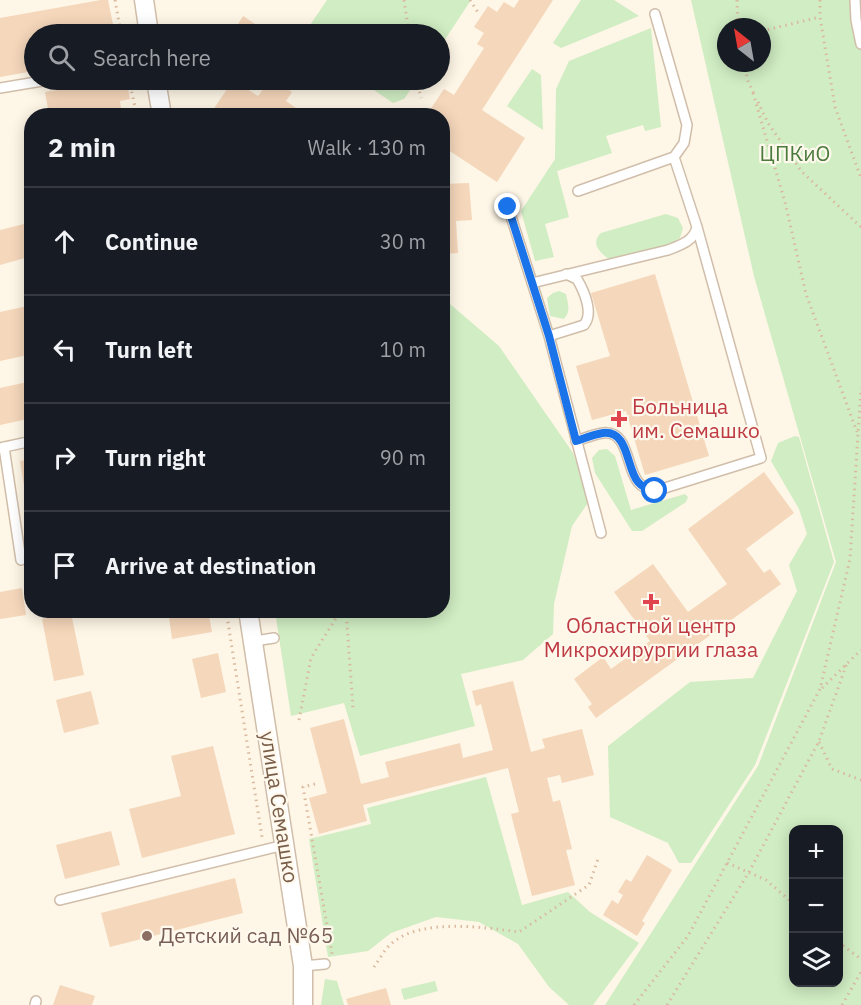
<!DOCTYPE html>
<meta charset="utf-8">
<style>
body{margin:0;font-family:"IBM Plex Sans",sans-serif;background:#242831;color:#f1f3f6}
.controls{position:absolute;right:18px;bottom:18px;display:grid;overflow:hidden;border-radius:12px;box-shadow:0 3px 15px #0003}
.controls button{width:54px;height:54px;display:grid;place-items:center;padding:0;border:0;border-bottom:2px solid #363941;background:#171b24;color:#f1f3f6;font:30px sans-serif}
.compass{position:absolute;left:717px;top:18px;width:54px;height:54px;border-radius:50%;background:#171b24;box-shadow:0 3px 15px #0003;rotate:329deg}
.stop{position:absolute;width:18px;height:18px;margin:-14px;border:4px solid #1a73e8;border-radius:50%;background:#fff}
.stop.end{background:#1a73e8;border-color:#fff;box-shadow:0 2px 6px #0008}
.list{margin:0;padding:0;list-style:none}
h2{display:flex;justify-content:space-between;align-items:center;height:78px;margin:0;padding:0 24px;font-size:26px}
h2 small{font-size:20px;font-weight:400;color:#9ea1a6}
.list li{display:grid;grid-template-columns:39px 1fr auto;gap:18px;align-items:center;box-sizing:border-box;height:108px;padding:0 24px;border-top:2px solid #363941}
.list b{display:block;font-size:22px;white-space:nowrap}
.list em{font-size:20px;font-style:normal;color:#9ea1a6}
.icon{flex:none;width:33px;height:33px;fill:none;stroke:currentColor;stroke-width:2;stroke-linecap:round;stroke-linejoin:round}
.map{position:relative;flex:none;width:861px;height:1005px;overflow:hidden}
.search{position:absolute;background:#171b24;box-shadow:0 3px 15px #0003;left:24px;top:24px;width:426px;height:66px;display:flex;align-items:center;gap:15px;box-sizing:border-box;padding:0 21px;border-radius:33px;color:#9ea1a6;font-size:22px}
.panel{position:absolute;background:#171b24;box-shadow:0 3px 15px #0003;left:24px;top:108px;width:426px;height:510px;border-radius:24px}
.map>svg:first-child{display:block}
.green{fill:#d0edc3;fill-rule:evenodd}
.building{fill:#f5d7bb}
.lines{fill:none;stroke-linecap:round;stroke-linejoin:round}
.service-casing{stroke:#d0beaa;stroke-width:12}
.minor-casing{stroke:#d0beaa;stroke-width:21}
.path{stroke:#daba9e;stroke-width:3;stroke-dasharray:1.5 4.5;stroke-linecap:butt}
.service{stroke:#fff;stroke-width:9}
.minor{stroke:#fff;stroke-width:18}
.route{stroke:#1a73e8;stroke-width:8}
.health-dot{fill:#e0444e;stroke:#fff9ed;stroke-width:2}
.education-dot{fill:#8d6e63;stroke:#fff9ed;stroke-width:2}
.labels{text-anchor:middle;stroke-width:4.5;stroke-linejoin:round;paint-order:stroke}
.park-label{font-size:21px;fill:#4a7a3c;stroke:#fff9ed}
.health-label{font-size:21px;fill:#be3a42;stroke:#fff9ed;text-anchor:start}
.street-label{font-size:21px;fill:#795d48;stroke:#fff9ed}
.education-label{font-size:21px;fill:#785e54;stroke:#fff9ed;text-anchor:start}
</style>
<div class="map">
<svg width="861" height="1005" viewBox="0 0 861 1005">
<rect width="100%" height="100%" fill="#fef6e6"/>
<path class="green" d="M327,0H471L440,47V34H304Z
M581,0H614L639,16L561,48L553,43Z
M691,0H861V1005H605L758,766L836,562L754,276ZM726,27H762V63H726ZM794,830H838V982H794Z
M651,28L661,127L645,131L643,125L606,136L612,153L557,171L569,217L545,224L554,257L535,261L521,211L555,159L556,89L569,61Z
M532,69L541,75L543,130L507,106Z
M359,80H417L404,99L393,103Z
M666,214L678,218L683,228L680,238L671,244L609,259C600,253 590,243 601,233Z
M559,291L566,294C568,304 571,311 564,319L550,316L547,298L553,293Z
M443,298L499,346L573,453L590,500L572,526L554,604L553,634L523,660L461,674L475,726L360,756L344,703L291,716L275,611L442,610Z
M795,436L799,437L834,562L755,765L691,863H679L668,843L610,817L608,746L690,682L753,678L797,591L789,565L807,534L799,509L771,461L778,443Z
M607,449L615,456L631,510L685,494L688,497L686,502L642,531H632L595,473L592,458L599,450Z
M486,777L522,905L568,892L590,912L639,943L593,1005H569L549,987L518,944L479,922L436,917L391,933L368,951L328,957L309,839L371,824L367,808Z
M325,979L337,981L344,1005H321Z
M435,981L438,991L404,1000L401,989Z"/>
<path class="building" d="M101,0H108L115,34H34V71L0,77V18Z
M519,0H553L482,110L525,138L497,182L442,146V116H426L444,89L454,95L484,48L477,44L484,33L474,27L488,6L497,12L504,2L514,8Z
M243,16L260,27L255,34H232Z
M116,80L117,90L128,88L130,99L120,101L122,116H39L38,111L48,109L45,92Z
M233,80L258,96L270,80H274L292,92L286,101L307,116H209Z
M469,183L472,220L456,221L458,253L442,254V184Z
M32,222V256L0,265V230Z
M655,274L709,456L645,475L626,411L592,420L576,366L610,356L591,293Z
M32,305V354L0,361V312Z
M32,381V418L0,425V388Z
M32,459V524H30L20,461Z
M764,472L794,513L746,549L764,573L770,569L781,584L596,718L588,707L592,704L574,679L603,657L611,669L650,641L614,592L653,564L688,612L727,584L688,529Z
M22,588L26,615L0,619V592Z
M168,610H208L212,632L172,639Z
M71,613L84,675L54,681L42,619Z
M218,653L226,692L201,698L192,659Z
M513,681L531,752L545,748L542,739L582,729L594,775L562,783L560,775L547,778L553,802L560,800L572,849L566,850L575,885L532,896L511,814L519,812L508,768L363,805L367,821L319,834L309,798L327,793L310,728L344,719L361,784L389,777L385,762L460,743L463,758L493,750L481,704L476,706L472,691Z
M91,691L99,724L64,733L56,700Z
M213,746L235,834L142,858L129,809L181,796L171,756Z
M111,831L120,865L65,879L56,845Z
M647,855L672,870L642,921L645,923L637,936L603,915L612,900L618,904L623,895L618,892L626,879L631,882Z
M235,878L243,913L110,947L101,913Z
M60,985L95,996L92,1005H53Z
M386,988L391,1005H348L346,999Z"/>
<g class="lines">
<g class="service-casing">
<path id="service" d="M855,0L856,20L861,44
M0,88L48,80
M578,191L674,157L684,143L687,125L655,14
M508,207L549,336L601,533
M532,283L668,250C681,245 694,241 697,227L674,157
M549,336L584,325C594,313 584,291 577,279L566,274
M576,441C585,438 595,434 603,433C629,430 626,468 638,482C643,488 648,489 655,491L761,458L697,227
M4,447L21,560
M0,448L32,441
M254,641L274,638
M60,900L284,845
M303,966L325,964
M35,1005L36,1001"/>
</g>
<g class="minor-casing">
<path id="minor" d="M144,0L149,34
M156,80L162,116
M248,610L303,966V1005"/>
</g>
<path class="path" d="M115,0L121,34
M404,0L409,34
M470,0L479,14
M737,0L738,27
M820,0V17L835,107L861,178
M762,31L820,17
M744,63L748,81L754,94
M129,80L137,116
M417,80L421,98
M753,93L785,202L806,294L857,432
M758,102L768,123L802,172L861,227
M226,610L262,837
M346,610L353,708
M822,688L861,650
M299,720L311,658L341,610
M819,742L832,769L861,780
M315,784L303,787L332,954
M727,863L766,880L794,904
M838,942L861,959
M374,967C379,960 384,950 391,944C419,918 484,927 519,932L589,885L598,859
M634,1005L688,936L820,689L850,559L861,388
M667,1005L749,872L819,741L847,663
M842,1005L861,972"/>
<use href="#service" class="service"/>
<use href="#minor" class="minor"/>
</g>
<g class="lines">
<path class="route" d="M508,207L549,336L576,441C585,438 595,434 603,433C629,430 626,468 638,482C643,488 648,489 655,491"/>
</g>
<g class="health-dot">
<path d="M616 410h6v6h6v6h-6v6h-6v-6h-6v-6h6z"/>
<path d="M648 593h6v6h6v6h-6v6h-6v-6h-6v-6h6z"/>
</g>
<circle class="education-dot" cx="147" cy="936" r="6"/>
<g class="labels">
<g class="park-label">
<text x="795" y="161">ЦПКиО</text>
</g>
<g class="health-label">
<text x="632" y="414">Больница<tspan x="632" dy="24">им. Семашко</tspan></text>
<text x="651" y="633" text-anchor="middle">Областной центр<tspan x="651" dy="24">Микрохирургии глаза</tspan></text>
</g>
<g class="street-label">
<text transform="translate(279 807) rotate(81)" y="7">улица Семашко</text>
</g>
<g class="education-label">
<text x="159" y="943">Детский сад №65</text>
</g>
</g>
</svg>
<div class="controls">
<button>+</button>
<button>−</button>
<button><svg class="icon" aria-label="layers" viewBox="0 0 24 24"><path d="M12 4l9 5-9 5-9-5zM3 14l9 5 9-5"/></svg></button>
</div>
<svg class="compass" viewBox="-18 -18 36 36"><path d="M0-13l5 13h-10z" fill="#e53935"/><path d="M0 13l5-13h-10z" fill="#9ea1a6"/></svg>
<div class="stop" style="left:655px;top:491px"></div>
<div class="stop end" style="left:508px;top:207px"></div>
<div class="search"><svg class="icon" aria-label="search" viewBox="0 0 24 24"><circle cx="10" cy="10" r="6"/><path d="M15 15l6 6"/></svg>Search here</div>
<section class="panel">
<h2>2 min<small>Walk · 130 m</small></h2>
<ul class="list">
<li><svg class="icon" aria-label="ahead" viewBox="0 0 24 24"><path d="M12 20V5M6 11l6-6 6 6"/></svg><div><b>Continue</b></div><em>30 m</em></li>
<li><svg class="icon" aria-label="left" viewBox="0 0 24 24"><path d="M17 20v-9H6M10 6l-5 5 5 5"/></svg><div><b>Turn left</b></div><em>10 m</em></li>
<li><svg class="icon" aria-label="right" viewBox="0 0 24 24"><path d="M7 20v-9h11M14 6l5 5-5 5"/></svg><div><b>Turn right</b></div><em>90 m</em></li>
<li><svg class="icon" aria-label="arrive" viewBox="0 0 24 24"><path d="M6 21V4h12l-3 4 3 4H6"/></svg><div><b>Arrive at destination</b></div></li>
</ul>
</section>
</div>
